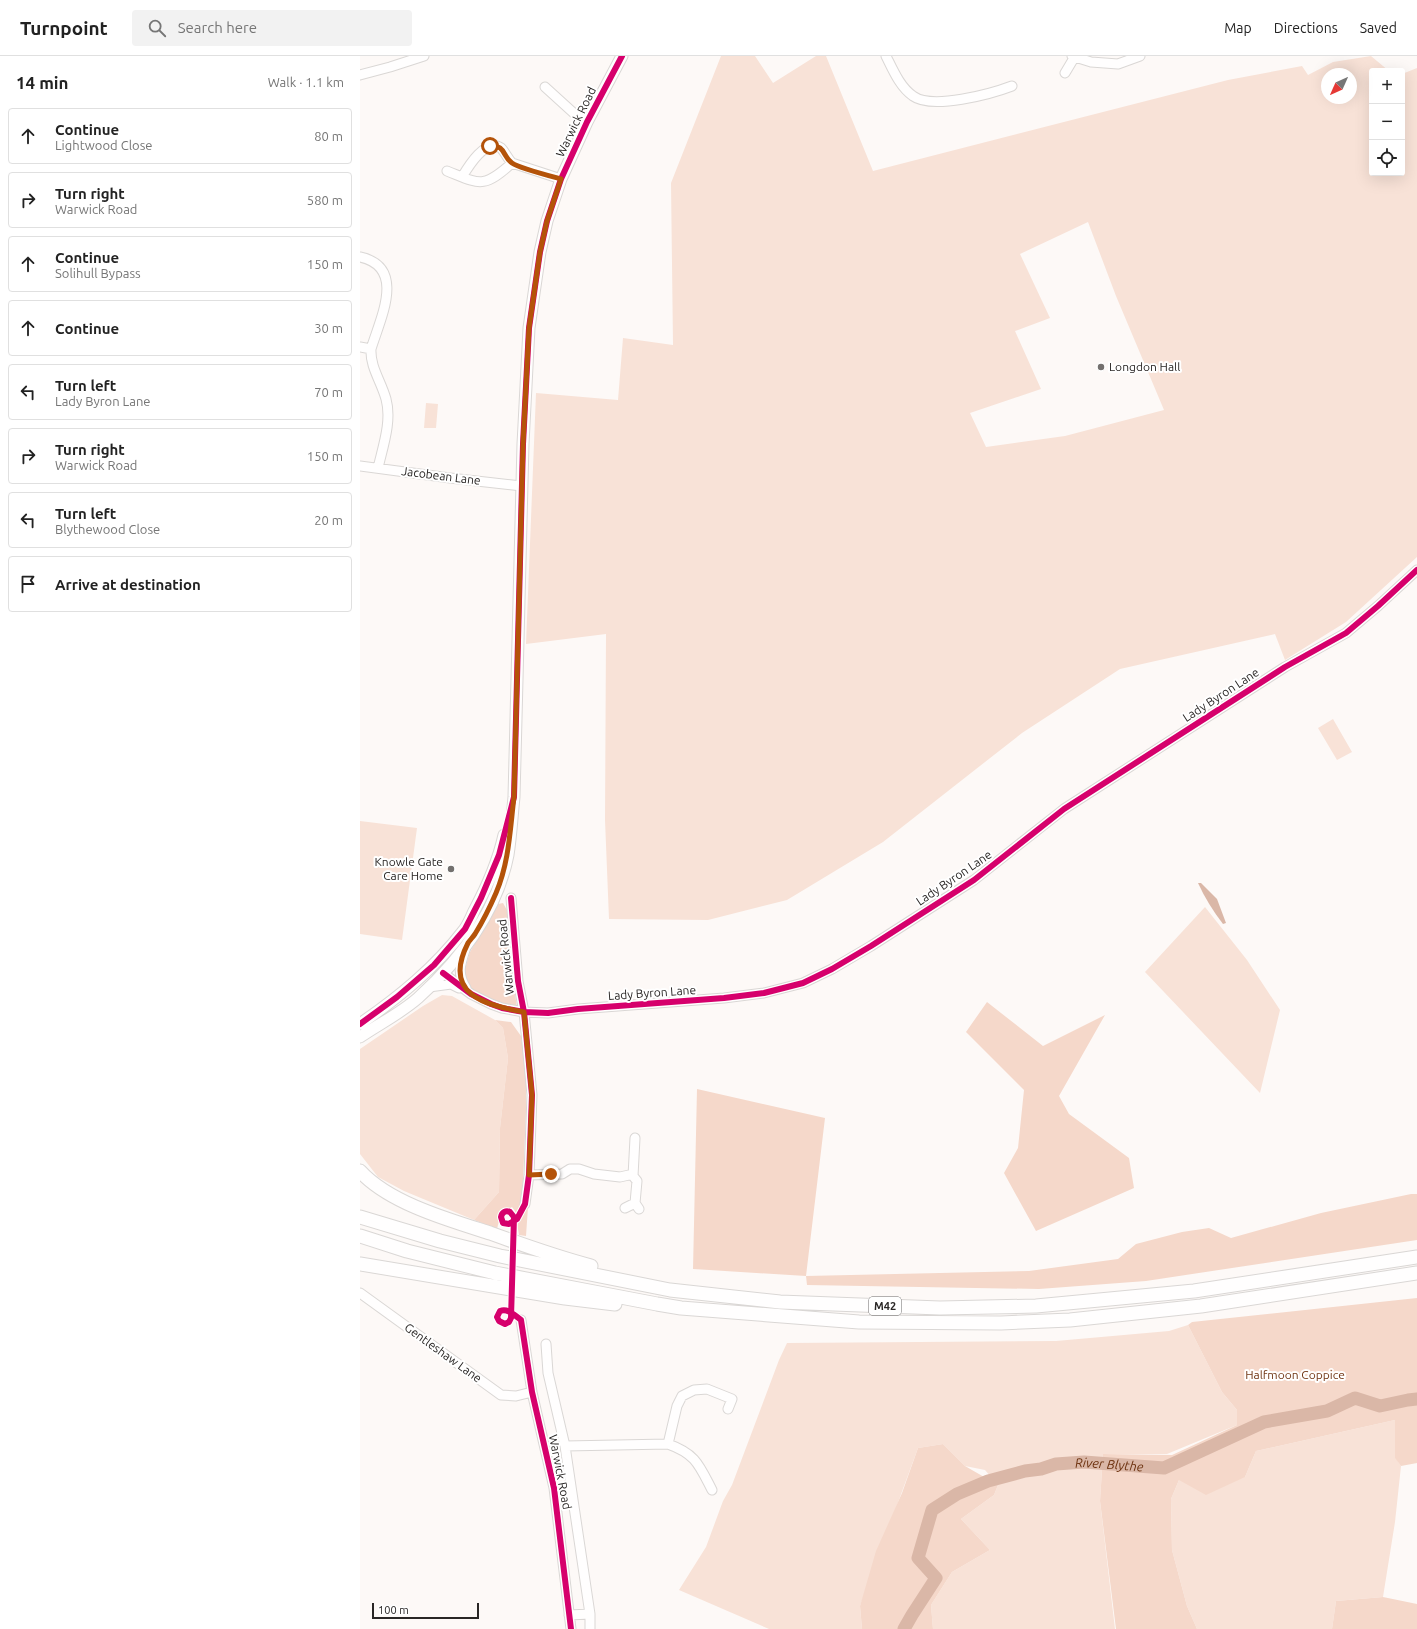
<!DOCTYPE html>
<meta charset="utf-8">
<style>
body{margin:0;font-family:Ubuntu,sans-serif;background:#f2f2f2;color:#222}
.controls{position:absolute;right:12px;top:12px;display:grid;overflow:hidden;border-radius:4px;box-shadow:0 4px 16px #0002}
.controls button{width:36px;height:36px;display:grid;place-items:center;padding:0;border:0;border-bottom:1px solid #e0e0e0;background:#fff;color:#222;font:20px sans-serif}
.compass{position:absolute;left:961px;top:12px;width:36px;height:36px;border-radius:50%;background:#fff;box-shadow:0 4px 16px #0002;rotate:225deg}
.scale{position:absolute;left:12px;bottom:10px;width:107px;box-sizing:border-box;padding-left:4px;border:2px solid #292625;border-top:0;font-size:11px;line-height:14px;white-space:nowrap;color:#292625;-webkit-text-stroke:3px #fff;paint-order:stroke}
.stop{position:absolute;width:12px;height:12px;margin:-9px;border:3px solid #b45309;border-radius:50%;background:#fff}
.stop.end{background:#b45309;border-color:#fff;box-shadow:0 1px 4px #0008}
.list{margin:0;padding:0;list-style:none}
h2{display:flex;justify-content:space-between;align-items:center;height:52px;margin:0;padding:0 16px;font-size:17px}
h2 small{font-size:13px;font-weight:400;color:#767676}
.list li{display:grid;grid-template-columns:26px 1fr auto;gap:12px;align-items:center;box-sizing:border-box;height:56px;margin:0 8px 8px;padding:0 8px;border:1px solid #e0e0e0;border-radius:4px}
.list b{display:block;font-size:15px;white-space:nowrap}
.list p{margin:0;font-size:13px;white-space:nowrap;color:#767676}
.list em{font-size:13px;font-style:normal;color:#767676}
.icon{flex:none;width:22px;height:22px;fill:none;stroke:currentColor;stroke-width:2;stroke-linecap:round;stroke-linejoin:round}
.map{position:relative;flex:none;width:1057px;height:1573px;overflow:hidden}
header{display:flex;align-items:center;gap:24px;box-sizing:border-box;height:56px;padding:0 20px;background:#fff;border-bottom:1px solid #e0e0e0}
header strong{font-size:19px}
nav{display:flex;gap:22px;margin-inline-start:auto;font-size:14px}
.search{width:280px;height:36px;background:#f2f2f2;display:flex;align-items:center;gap:10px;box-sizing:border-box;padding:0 14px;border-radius:4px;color:#767676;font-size:15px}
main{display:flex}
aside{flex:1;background:#fff}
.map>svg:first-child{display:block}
.green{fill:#f8e2d7;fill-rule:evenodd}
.forest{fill:#f5d8ca}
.water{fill:#dab7a7}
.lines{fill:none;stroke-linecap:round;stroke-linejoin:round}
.river{stroke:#dab7a7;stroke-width:13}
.minor-casing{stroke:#dad7d5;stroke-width:11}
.major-casing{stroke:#dad7d5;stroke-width:13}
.highway-casing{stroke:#dad7d5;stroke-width:15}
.minor{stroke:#fffefe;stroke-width:9}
.major{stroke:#fffefe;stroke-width:11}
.highway{stroke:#fffefe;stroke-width:13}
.cycleway-casing{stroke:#fff;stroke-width:8}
.cycleway{stroke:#d6006c;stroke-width:6}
.route{stroke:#b45309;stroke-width:5}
.poi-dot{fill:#73706e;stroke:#fff;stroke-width:1.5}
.labels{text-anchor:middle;stroke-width:4;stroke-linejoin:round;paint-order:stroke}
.shield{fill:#fff;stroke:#696766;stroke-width:1}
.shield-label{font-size:11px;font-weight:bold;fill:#292625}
.street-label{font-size:12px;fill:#292625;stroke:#fff}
.poi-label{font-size:12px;fill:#292625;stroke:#fff;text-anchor:start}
.park-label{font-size:12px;fill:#703513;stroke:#fff}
.water-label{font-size:13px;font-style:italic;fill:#6d320f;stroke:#fff}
</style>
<header>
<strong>Turnpoint</strong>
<div class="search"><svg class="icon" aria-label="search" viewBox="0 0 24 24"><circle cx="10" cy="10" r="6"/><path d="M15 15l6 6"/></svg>Search here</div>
<nav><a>Map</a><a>Directions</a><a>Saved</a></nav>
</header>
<main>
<aside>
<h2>14 min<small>Walk · 1.1 km</small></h2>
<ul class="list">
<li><svg class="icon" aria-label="ahead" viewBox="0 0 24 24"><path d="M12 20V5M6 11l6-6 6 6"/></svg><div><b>Continue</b><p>Lightwood Close</p></div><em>80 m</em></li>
<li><svg class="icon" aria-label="right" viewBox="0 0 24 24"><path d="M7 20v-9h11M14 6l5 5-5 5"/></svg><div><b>Turn right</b><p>Warwick Road</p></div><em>580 m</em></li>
<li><svg class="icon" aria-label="ahead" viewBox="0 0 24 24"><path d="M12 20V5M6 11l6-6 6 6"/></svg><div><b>Continue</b><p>Solihull Bypass</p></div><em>150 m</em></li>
<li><svg class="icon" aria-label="ahead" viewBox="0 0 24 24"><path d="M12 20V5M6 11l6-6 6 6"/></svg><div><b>Continue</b></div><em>30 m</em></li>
<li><svg class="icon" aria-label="left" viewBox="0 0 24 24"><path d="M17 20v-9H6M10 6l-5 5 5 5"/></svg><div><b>Turn left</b><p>Lady Byron Lane</p></div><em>70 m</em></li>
<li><svg class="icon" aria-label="right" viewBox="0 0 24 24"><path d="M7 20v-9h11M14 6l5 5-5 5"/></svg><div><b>Turn right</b><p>Warwick Road</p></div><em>150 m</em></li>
<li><svg class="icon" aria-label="left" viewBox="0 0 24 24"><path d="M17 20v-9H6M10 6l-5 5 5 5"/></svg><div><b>Turn left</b><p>Blythewood Close</p></div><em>20 m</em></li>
<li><svg class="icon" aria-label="arrive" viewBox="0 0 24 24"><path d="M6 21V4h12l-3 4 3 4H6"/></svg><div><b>Arrive at destination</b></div></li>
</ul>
</aside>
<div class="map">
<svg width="1057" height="1573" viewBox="0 0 1057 1573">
<rect width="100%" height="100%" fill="#fdf9f7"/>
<path class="green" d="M361,0H395L413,27L456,0H466L513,115L868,24L942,10L948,19L973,6L1011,0L1029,15H1012V117H1042V18L1057,12V501L986,566L925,604L915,578L760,613L662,677L523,786L427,844L348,864L249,863L245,764L246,578L166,588L176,337L258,344L263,282L313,289L311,127ZM967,18H991V42H967ZM728,166L756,240L804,354L705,380L626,391L610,357L681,333L655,275L690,262L660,198Z
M66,347L78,348L76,372H64Z
M973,663L992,696L977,704L958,672Z
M0,765L57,772L42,884L0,878Z
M845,851L887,904L920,954L900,1037L785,916Z
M82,939L92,940L135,964L143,972L148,1002L140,1072L139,1136L114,1164L44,1135L18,1121L0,1098V993L63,950Z
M828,1269L862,1336L877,1354V1369L807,1398H743L740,1445L755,1573H573L571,1549L592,1516L630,1494L601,1463L634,1439L638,1429L625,1414L605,1410L583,1388L558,1392L500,1550L502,1573H409L319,1534L346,1491L363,1445L372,1429L419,1304L427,1287L696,1285L809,1275Z
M1035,1364V1401L1041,1410L1035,1466L1023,1541L976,1545L972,1573H837L827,1550L812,1494L811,1443L819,1424L885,1421L896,1395Z"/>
<path class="forest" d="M143,847L148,856L151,911L157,951L121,941L106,927L104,916L110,896L138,848Z
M627,946L683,990L745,959L699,1040L709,1058L769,1102L774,1132L676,1175L644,1117L658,1092L664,1034L606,976Z
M135,964L151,966L161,980L166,1017V1056L162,1147L168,1151L166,1180L159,1179L155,1155L152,1151L141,1157L137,1173L114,1164L139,1136L140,1072L148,1002L143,972Z
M337,1033L465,1062L446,1220L669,1215L758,1203L776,1188L822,1176L849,1172L871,1182L961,1157L1051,1138H1057V1184L786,1225L679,1233L447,1229L446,1220L333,1213Z
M1057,1242V1407L1041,1410L1035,1402V1364L896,1395L885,1421L846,1439L819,1424L811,1443L812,1494L827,1550L837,1573H756L740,1445L743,1398L812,1399L877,1369V1354L862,1336L828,1269L832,1266Z
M583,1388L605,1410L638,1429L634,1439L601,1463L630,1494L592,1516L571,1549L573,1573H502L500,1550L516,1495L542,1437L558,1392Z
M1023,1541L1057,1548V1573H972L976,1545Z"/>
<path class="water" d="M838,827H841L857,843L866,867L863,868C853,855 845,842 838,827Z"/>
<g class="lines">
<path class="river" id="s1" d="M544,1573L552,1559L576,1522L558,1502L572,1454L597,1438L628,1425L665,1415L681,1413L696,1408L724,1406L804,1412L904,1366L967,1355L995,1342L1020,1350L1048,1344L1057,1343"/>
<g class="minor-casing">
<path id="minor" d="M526,0C533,14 540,31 553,40C572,54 631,38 652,30
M712,0L731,6L758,8L780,0
M705,17L714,2
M0,19L30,11L64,0
M185,31L218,61L227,66
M87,115C120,128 123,133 152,107L201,123
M102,121C108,111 126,81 141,92C145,96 148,103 152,107
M0,201C47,211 20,263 11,293C10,311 21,325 26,343C32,365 23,390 18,412
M0,291L11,293
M0,410L90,422L162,430
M151,842L158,925L164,956L172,1039L169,1119L165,1148
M105,894C100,909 97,918 106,932
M83,917L111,938L131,948L142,952L164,956L188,957L218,953L364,942L404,937L443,927L472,913L511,890L614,824L704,753L925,611L986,577L1018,550L1057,514
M69,931L91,928L99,932
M169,1119L202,1118L210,1113H219L234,1118L260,1121L269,1119L273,1120L277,1125L275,1147L279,1153
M273,1120L275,1082
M265,1152L275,1147
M0,1237L141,1339L156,1340L172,1336
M161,1264L172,1336L194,1432L211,1573
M186,1288L188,1317L205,1390L230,1558
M308,1388C336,1398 339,1409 352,1434
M205,1390L308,1388L317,1350L322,1340L334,1334L347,1333L372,1343L368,1353
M209,1559L230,1558V1573"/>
</g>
<g class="major-casing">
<path id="major" d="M0,968C39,941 75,912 104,874C108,869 111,862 114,855C127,831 138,806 144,779
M0,981C19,968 41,957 58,942C100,904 137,855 148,799C151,780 152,760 154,741L163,388L169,272L180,196L187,165L201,123L227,66L262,0"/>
</g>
<g class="highway-casing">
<path id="highway" d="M0,1115C29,1147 89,1164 130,1177C163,1189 197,1201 231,1210
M0,1161L80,1185L140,1200L310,1234L420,1246L580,1252L676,1250L834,1235L1057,1201
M0,1180L47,1195L135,1217L297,1248L321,1252L499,1266L641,1267L710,1264L841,1250L1057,1217
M0,1208L205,1242L255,1248"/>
</g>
<use href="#minor" class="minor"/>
<use href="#major" class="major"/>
<use href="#highway" class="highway"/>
<g class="cycleway-casing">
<path id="cycleway" d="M151,842L158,925L164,956L172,1039L169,1119L165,1148L157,1163L149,1168L143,1167L141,1161C142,1156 146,1154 150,1156L154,1161L151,1262L149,1266L145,1268L139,1265L137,1261L140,1255C148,1252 154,1259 161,1264L172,1336L194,1432L211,1573
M83,917L111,938L131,948L142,952L164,956L188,957L218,953L364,942L404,937L443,927L472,913L511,890L614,824L704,753L925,611L986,577L1018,550L1057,514
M0,968L37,941L74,909L105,873L121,842L139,799L154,741L163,388L169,272L180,196L187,165L201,123L227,66L262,0"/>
</g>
<use href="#cycleway" class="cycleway"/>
</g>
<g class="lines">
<path class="route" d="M130,90C146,89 142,100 152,107C159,112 190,120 201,123L187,165L180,196L169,272L163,388L154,741C150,774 149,807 136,837C130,851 123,865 115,878C113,881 110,884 108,887C82,938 124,949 164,956L172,1039L169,1119L191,1118"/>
</g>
<g class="poi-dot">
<circle cx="741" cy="311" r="4"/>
<circle cx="91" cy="813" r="4"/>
</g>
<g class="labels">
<rect class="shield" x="509" y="1241" width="32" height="18" rx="3"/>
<g class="shield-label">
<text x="525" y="1254">M42</text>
</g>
<g class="street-label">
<text transform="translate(216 66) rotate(-64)" y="4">Warwick Road</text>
<text transform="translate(81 420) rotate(7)" y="4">Jacobean Lane</text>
<text transform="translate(861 639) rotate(-33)" y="4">Lady Byron Lane</text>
<text transform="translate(594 822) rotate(-34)" y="4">Lady Byron Lane</text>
<text transform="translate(146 901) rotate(-96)" y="4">Warwick Road</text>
<text transform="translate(292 937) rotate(-4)" y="4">Lady Byron Lane</text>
<text transform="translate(83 1297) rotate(36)" y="4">Gentleshaw Lane</text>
<text transform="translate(200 1416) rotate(79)" y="4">Warwick Road</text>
</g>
<g class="poi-label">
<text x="749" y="315">Longdon Hall</text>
<text x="83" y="810" text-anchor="end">Knowle Gate<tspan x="83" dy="14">Care Home</tspan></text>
</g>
<g class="park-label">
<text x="935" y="1323">Halfmoon Coppice</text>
</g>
<g class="water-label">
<text dy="5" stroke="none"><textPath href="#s1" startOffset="324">River Blythe</textPath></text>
</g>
</g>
</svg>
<div class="controls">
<button>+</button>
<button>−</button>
<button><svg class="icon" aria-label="locate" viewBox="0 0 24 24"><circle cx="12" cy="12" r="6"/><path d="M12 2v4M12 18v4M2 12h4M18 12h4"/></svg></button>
</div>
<svg class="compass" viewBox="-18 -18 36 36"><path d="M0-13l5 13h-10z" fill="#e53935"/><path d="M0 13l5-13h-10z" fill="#767676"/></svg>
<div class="scale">100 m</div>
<div class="stop" style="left:130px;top:90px"></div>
<div class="stop end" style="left:191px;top:1118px"></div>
</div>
</main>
